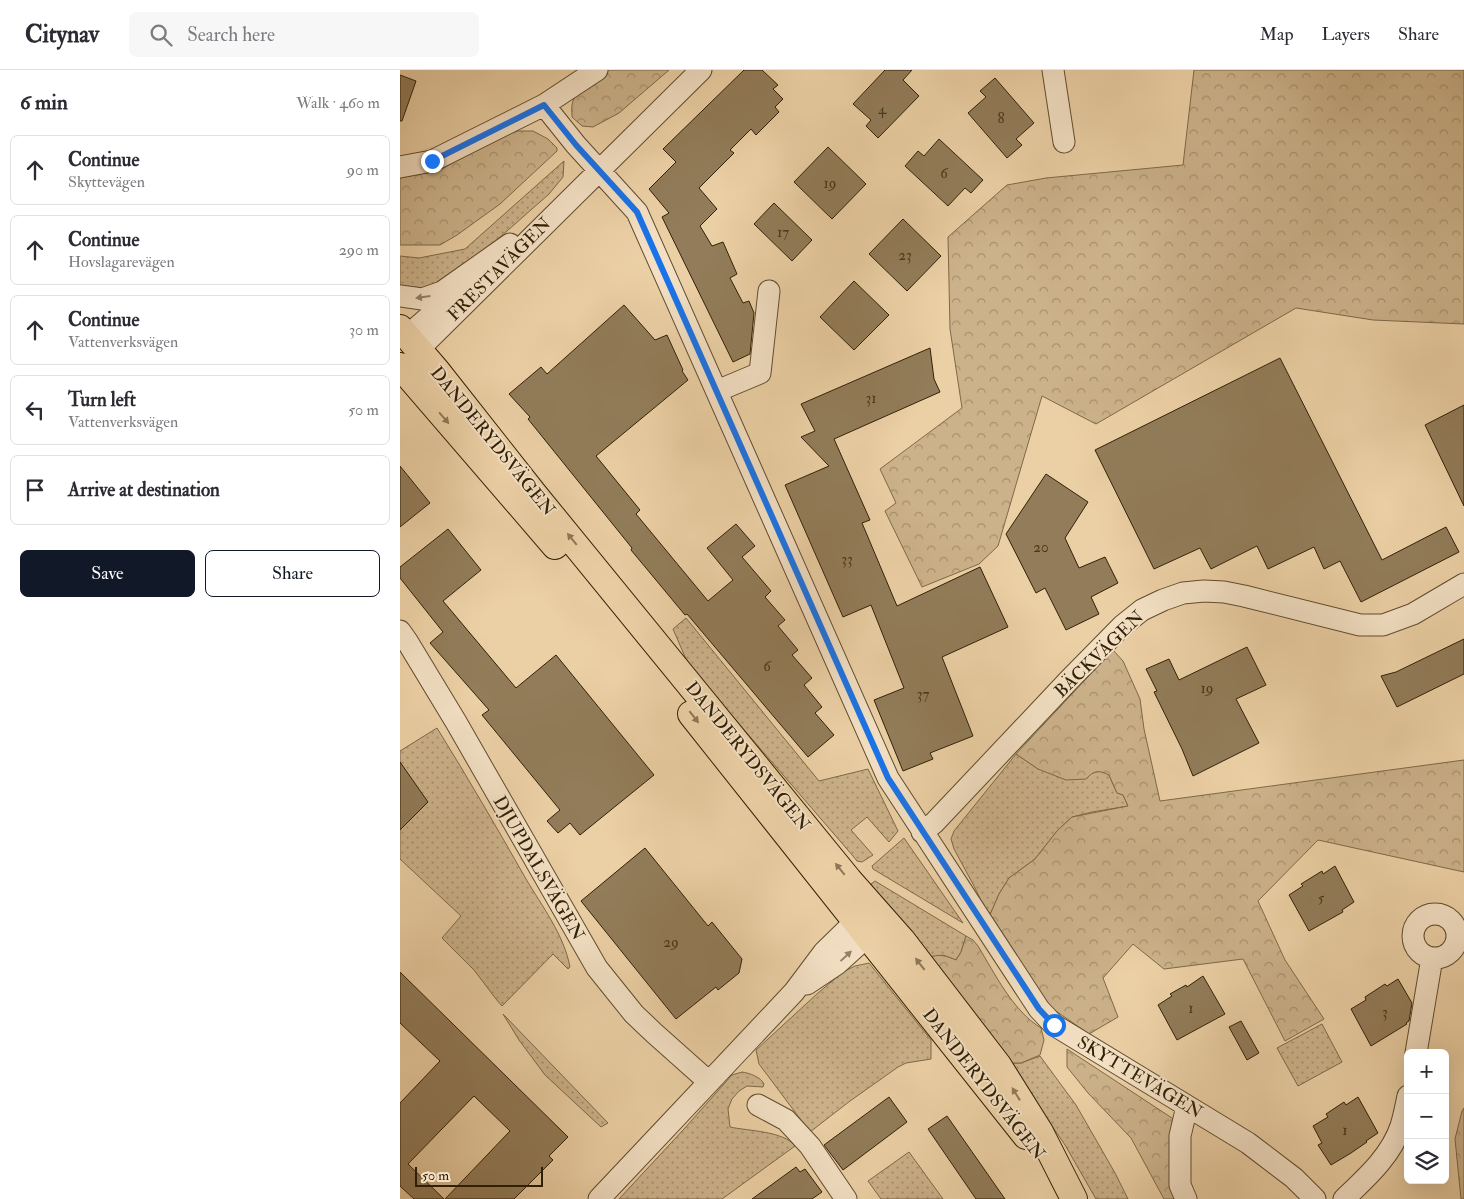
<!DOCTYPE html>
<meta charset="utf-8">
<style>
body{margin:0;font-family:"IM FELL Double Pica",serif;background:#f7f7f7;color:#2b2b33}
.controls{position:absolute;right:15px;bottom:15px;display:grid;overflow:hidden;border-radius:8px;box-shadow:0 5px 20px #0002}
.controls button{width:45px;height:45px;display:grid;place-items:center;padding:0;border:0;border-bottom:1px solid #e1e1e2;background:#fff;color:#2b2b33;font:25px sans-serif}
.scale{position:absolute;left:15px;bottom:12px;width:128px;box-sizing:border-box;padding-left:5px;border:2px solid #312007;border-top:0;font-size:14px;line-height:18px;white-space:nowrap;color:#312007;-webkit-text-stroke:4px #f3e0c4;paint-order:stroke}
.stop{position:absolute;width:15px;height:15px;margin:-11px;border:4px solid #1a73e8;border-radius:50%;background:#fff}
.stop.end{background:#1a73e8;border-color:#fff;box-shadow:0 1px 5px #0008}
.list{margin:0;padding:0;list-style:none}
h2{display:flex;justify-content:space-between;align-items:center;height:65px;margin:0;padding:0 20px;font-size:21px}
h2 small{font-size:16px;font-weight:400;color:#7c7c81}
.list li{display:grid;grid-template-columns:32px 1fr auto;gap:15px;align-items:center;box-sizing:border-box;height:70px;margin:0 10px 10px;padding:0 10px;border:1px solid #e1e1e2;border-radius:8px}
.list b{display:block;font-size:19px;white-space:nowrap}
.list p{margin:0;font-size:16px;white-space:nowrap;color:#7c7c81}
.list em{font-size:16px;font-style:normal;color:#7c7c81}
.actions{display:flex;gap:10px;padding:15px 20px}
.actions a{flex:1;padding:11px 0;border:1px solid #111827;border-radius:8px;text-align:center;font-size:18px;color:#111827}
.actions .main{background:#111827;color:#fff}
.icon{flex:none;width:28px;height:28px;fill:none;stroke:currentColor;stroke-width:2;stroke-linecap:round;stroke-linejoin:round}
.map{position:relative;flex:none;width:1064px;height:1129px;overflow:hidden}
header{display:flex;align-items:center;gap:30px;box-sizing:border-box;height:70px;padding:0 25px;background:#fff;border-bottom:1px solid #e1e1e2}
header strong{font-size:24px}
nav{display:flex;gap:28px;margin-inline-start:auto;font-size:18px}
.search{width:350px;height:45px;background:#f7f7f7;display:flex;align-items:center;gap:12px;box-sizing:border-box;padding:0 18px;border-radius:8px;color:#7c7c81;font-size:19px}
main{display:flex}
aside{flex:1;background:#fff}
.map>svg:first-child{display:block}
.grass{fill:url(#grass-dots);stroke:#7e6948}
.forest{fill:url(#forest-crowns);stroke:#7e6948}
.building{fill:#927c59;stroke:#312007}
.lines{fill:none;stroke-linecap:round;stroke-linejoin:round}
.minor-casing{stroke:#604c2e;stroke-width:23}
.major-casing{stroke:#312007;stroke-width:28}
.minor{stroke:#f3e0c4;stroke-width:21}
.major{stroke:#ecd0a5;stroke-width:26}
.oneway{fill:#928066}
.oneway2{fill:#8e7856}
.route{stroke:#1a73e8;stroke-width:6}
.labels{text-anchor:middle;stroke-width:4;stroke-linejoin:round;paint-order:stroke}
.number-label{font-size:15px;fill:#49371c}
.street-label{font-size:18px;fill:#312007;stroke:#f3e0c4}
</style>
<header>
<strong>Citynav</strong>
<div class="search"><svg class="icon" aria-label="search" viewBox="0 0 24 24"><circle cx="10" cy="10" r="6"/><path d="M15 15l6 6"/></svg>Search here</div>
<nav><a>Map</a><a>Layers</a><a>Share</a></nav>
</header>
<main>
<aside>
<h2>6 min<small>Walk · 460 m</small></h2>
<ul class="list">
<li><svg class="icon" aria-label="ahead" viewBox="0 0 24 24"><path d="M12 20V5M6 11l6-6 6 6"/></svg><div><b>Continue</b><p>Skyttevägen</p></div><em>90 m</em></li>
<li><svg class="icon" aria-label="ahead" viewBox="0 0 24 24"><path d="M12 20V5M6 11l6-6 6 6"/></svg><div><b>Continue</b><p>Hovslagarevägen</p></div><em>290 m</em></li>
<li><svg class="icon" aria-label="ahead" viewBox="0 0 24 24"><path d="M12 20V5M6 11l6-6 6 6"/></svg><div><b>Continue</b><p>Vattenverksvägen</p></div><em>30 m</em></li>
<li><svg class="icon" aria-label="left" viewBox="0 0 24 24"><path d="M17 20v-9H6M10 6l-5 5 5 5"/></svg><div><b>Turn left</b><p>Vattenverksvägen</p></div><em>50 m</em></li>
<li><svg class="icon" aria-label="arrive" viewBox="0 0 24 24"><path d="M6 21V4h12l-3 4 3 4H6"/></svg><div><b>Arrive at destination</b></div></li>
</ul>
<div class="actions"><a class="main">Save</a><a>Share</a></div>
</aside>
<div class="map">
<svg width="1064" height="1129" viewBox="0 0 1064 1129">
<defs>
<pattern id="grass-dots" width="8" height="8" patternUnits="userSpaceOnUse" patternTransform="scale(1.25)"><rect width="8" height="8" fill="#ccb28a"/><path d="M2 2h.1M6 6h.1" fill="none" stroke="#a6906f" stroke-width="1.8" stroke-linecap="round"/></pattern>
<pattern id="forest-crowns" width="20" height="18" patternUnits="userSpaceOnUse" patternTransform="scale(1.25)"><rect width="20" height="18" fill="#ccb28a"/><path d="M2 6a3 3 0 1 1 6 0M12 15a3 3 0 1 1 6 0" fill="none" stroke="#a6906f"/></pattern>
</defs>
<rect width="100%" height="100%" fill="#ecd0a5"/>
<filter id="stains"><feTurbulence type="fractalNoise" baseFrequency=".004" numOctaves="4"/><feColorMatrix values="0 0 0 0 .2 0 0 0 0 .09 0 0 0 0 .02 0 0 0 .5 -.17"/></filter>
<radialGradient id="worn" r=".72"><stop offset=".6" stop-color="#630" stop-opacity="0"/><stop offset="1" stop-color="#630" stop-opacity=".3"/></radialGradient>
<path class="grass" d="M164,91L163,107L149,124L65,198L36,216L16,222L0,219V186L19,188L65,179Z
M286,548L419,711L468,699L498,761L489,772L467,747L451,760L473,785L462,792L457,791L453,786L289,596L273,559Z
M37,658C68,708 97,758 126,809C142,836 164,865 170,897L168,899L153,884L102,936L96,929L74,900L42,868L61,846L0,789V681Z
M616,684L638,699L692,703L701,701L709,705L717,723L723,725L728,736L692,742L672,747L657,761L635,789L609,808L599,824L589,847L574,816L554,779L551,769L554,761Z
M504,768L563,853L473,799L472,796Z
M475,811L566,866L561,882L556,890L543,885L529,888L476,826L471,814Z
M469,893L531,970V989L506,993L498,997L450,1031L410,1062L359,994L356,980L418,923L443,902L455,896Z
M103,944L208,1053L201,1057L145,1005L119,970Z
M922,954L942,992L898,1016L877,978Z
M640,986L676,1035L715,1103L728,1129H696L665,1075L609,993H621Z
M342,1002C349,1003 361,1007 364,1014L363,1017L347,1016L339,1021L332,1029L328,1039L330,1057C348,1061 384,1061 395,1076L322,1129H219L284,1059L332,1005Z
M509,1082L543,1129H481L468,1111Z"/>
<path class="forest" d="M209,0H269L219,43L193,57L182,56L172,47C172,42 171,36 173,31C178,16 196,8 209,0Z
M794,0H1064V254L973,250L896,238L696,354L642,326L598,476L579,494L522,517L485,441L496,433L480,399L562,338L550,259L548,167L607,115L646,108L783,95Z
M112,61H133L148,69L157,78V81L100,134L57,165L40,175H0V108L40,100Z
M713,580L723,591L740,629L744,659L760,731L1064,690V802L918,770L858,831L885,890L924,949L885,971L843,889L764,899L733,874L703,908L718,947L689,964L653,939L639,926L589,847L599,824L609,808L635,789L657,761L672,747L728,736L723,725L717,723L709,705C699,700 694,700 686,709L666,710L638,699L616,684Z
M566,866L573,870L578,876C595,904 613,941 641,958L644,970L640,985L621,993H609L529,888C537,883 547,886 556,890L561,882Z
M667,979L775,1050L779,1129H764L731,1068L688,1023L667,997Z
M1064,1038V1129H1061L1055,1069L1062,1041Z"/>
<path class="building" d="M344,0H362L378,15L373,19L383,29L375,37L379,42L356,65L351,59L330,80L334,83L299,118L317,139L300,156L312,176L323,172L337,204L330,208L343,233L349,231L354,243L350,284L333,292L262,147L269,143L249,119L276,92L263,79Z
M485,0H512L503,10L519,26L478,68L466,56L471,50L453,34Z
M0,5L16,11L2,51H0Z
M595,8L634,53L616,69L622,75L607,88L568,43L586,27L580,21Z
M539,69L583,110L571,123L565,118L548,136L505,96L518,81L524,86Z
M428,77L466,114L432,149L394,112Z
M374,133L412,170L392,191L354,154Z
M503,149L541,186L507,221L469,184Z
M454,211L489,245L454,280L420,247Z
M224,235L255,270L267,265L283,300L282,301L288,310L196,386L240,440L236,444L308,531L333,510L307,478L336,454L355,476L342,487L371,521L365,527L385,550L378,556L398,580L392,585L412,608L404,615L422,637L415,643L434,665L408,687L287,544L285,545L231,480L232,478L128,349L130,347L109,324L141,297L147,304Z
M530,278L534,309L540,322L434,369L470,450L462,453L497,536L580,497L608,557L542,587L573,666L530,683L533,689L503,701L474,630L504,618L471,535L443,547L385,415L429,396L401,367L415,361L401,334Z
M880,288L982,490L1046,457L1059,482L961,532L940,491L924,499L914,477L868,499L857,476L811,499L800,478L754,499L695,380Z
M1064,335V436L1025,355Z
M0,396L30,433L0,457Z
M646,404L688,432L665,468L679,498L705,487L718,513L691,527L699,544L666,560L645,518L636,523L606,464Z
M48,459L81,500L43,531L116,618L156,585L254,705L180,765L170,753L158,763L147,751L160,740L82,645L89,640L30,573L43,562L0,508V497Z
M1064,569V604L997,637L981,606L996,602Z
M847,577L866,615L836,629L859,673L793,706L782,679L754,622L757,621L746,599L769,589L779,610Z
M0,692L28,732L0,760Z
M245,778L308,856L312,852L342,889L339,903L318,920L316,917L276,949L181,831Z
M935,796L954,832L942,840L943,842L909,861L889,825L903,816L901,814L922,801L923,804Z
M0,902L168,1067L149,1086L153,1090L114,1129H45L110,1061L74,1026L8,1094L44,1129H14L0,1116V1033L40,991L0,953Z
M803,906L825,944L777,970L758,935L772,926L770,924L786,915L787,917Z
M998,909L1012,933L1009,951L1006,953L1007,954L971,976L951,939L966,930L965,927L985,914L987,916Z
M841,951L859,983L847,990L829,957Z
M489,1027L507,1052L443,1100L424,1075Z
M958,1027L978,1063L966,1071L967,1072L951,1083L931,1095L918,1075L922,1073L913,1056L928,1047L926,1044L944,1032L946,1035Z
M547,1046L554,1056L605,1129H576L528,1059Z
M396,1097L400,1102L405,1099L422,1122L412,1129H352Z"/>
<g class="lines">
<g class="minor-casing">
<path id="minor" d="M653,0L664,72
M144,35L176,75L237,142L488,708L639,939L654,955L848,1073L894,1108L915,1129
M0,97L32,91L144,35L197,0
M0,226L22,229L42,222L110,174
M7,266L59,221
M19,279L301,0
M317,321L360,303L369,221
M0,561L7,571L56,652L197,898L234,944L254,963L309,1012
M522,762L534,753L670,609L722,556L742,540L763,530L783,523L804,521L824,522L844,526L960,555H983L1013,544L1064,514
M1013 866a22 22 0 1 1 44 0a22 22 0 1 1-44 0Z
M407,914L437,894L479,856
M1016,983L1032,888
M358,1035L386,1050L410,1076L446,1129
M199,1129L394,922L424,882L466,841
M786,1129L780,1115V1066L787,1036
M944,1129C966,1108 991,1086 1001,1056C1004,1046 1006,1036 1008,1026"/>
</g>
<g class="major-casing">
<path id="major" d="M0,258L37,301L134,424L449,810L502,870L598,995L640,1062L674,1129
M0,296L155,476
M291,644L626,1066"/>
</g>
<use href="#minor" class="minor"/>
<use href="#major" class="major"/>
</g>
<defs><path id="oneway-solid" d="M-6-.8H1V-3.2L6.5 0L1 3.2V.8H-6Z" transform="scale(1.25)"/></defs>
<g class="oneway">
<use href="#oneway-solid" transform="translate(23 227) rotate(172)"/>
<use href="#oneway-solid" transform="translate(446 886) rotate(-43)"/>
</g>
<g class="oneway2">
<use href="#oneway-solid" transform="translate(44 348) rotate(49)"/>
<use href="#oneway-solid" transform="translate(172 469) rotate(-129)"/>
<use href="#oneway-solid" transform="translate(294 647) rotate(52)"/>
<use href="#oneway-solid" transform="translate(440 799) rotate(-129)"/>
<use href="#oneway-solid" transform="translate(520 894) rotate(-128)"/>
<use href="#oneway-solid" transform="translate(616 1024) rotate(-122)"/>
</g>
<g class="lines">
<path class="route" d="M32,91L144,35L176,75L237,142L488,708L639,939L654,955"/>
</g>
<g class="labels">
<g class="number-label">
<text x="482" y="44">4</text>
<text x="601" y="53">8</text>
<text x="544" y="108">6</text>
<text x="430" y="118">19</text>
<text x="383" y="167">17</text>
<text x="505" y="190">23</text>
<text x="471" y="333">31</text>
<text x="641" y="482">20</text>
<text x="447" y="494">33</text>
<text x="367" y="601">6</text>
<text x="807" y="623">19</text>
<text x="523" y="629">37</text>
<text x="921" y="833">5</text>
<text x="271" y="877">29</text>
<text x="791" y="943">1</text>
<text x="985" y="947">3</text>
<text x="945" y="1065">1</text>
</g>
<g class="street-label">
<text transform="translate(99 199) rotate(-45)" y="6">FRESTAVÄGEN</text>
<text transform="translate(93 371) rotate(51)" y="6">DANDERYDSVÄGEN</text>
<text transform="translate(699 584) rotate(-44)" y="6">BÄCKVÄGEN</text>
<text transform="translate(348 686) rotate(51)" y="6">DANDERYDSVÄGEN</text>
<text transform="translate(139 798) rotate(60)" y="6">DJUPDALSVÄGEN</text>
<text transform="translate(740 1007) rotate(31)" y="6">SKYTTEVÄGEN</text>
<text transform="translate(584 1014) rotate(52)" y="6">DANDERYDSVÄGEN</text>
</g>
</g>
<rect width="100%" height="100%" filter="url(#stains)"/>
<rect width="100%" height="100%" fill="url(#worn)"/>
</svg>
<div class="controls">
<button>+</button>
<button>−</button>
<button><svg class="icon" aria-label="layers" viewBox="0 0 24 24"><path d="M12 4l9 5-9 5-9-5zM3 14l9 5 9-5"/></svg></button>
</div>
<div class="scale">50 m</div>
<div class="stop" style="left:654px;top:955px"></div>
<div class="stop end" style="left:32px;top:91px"></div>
</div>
</main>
